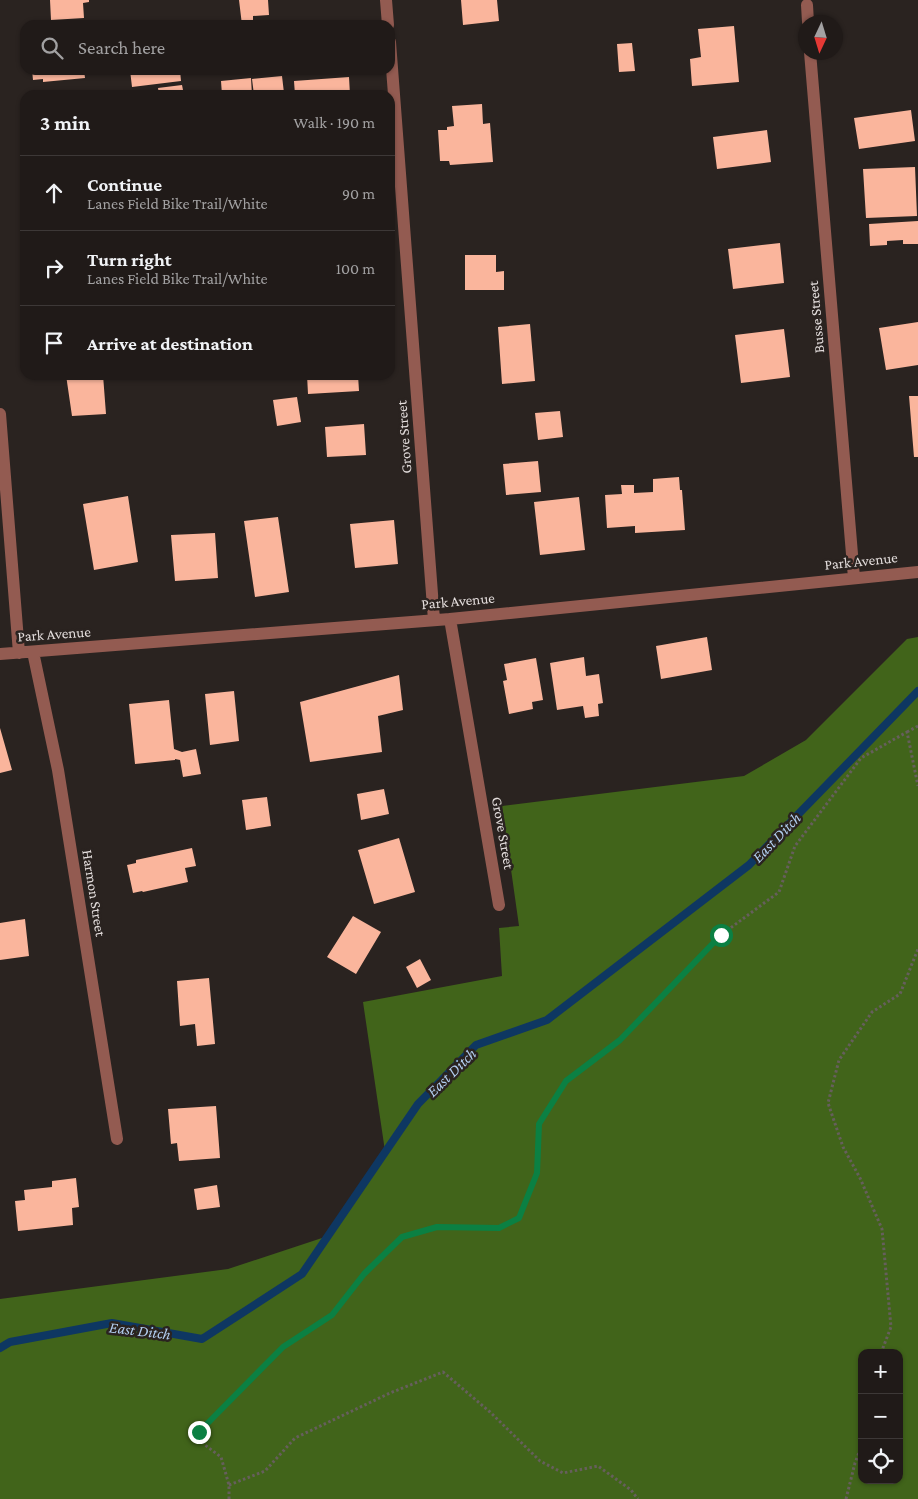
<!DOCTYPE html>
<meta charset="utf-8">
<style>
body{margin:0;font-family:"Crimson Pro",serif;background:#282321;color:#f1f3f6}
.controls{position:absolute;right:15px;bottom:15px;display:grid;overflow:hidden;border-radius:10px;box-shadow:0 1px 4px #0004}
.controls button{width:45px;height:45px;display:grid;place-items:center;padding:0;border:0;border-bottom:1px solid #3d3837;background:#201a18;color:#f1f3f6;font:25px sans-serif}
.compass{position:absolute;left:798px;top:15px;width:45px;height:45px;border-radius:50%;background:#201a18;box-shadow:0 1px 4px #0004;rotate:184deg}
.stop{position:absolute;width:15px;height:15px;margin:-11px;border:4px solid #0b8043;border-radius:50%;background:#fff}
.stop.end{background:#0b8043;border-color:#fff;box-shadow:0 1px 5px #0008}
.list{margin:0;padding:0;list-style:none}
h2{display:flex;justify-content:space-between;align-items:center;height:65px;margin:0;padding:0 20px;font-size:21px}
h2 small{font-size:16px;font-weight:400;color:#a2a1a2}
.list li{display:grid;grid-template-columns:32px 1fr auto;gap:15px;align-items:center;box-sizing:border-box;height:75px;padding:0 20px;border-top:1px solid #3d3837}
.list b{display:block;font-size:19px;white-space:nowrap}
.list p{margin:0;font-size:16px;white-space:nowrap;color:#a2a1a2}
.list em{font-size:16px;font-style:normal;color:#a2a1a2}
.icon{flex:none;width:28px;height:28px;fill:none;stroke:currentColor;stroke-width:2;stroke-linecap:round;stroke-linejoin:round}
.map{position:relative;flex:none;width:918px;height:1499px;overflow:hidden}
.search{position:absolute;background:#201a18;box-shadow:0 1px 4px #0004;left:20px;top:20px;width:375px;height:55px;display:flex;align-items:center;gap:12px;box-sizing:border-box;padding:0 18px;border-radius:15px;color:#a2a1a2;font-size:19px}
.panel{position:absolute;background:#201a18;box-shadow:0 1px 4px #0004;left:20px;top:90px;width:375px;height:290px;border-radius:15px}
.map>svg:first-child{display:block}
.forest{fill:#41641a;fill-rule:evenodd}
.lines{fill:none;stroke-linecap:round;stroke-linejoin:round}
.stream{stroke:#0e3762;stroke-width:8}
.building{fill:#fab59c}
.path{stroke:#665f5c;stroke-width:3;stroke-dasharray:2.5 2.5;stroke-linecap:butt}
.minor{stroke:#935b51;stroke-width:12}
.route{stroke:#0b8043;stroke-width:6}
.labels{text-anchor:middle;stroke-width:5;stroke-linejoin:round;paint-order:stroke}
.street-label{font-size:15px;fill:#e2dcdb;stroke:#2a2320}
.water-label{font-size:16px;font-style:italic;fill:#b2cef0;stroke:#2a2320}
</style>
<div class="map">
<svg width="918" height="1499" viewBox="0 0 918 1499">
<rect width="100%" height="100%" fill="#2a2320"/>
<path class="forest" d="M918,637V1499H0V1299L228,1269L328,1236L385,1151L363,1002L502,976L499,928L519,926L502,806L744,776L806,740L907,639ZM862,1353H899V1480H862Z"/>
<g class="lines">
<path class="stream" d="M0,1348L10,1342L112,1323L202,1339L302,1274L418,1104L476,1045L547,1020L749,865L918,691"/>
</g>
<path class="building" d="M50,0H89V2L83,3L84,18L51,20Z
M239,0H268L269,15L253,16V25H242Z
M461,0H497L499,21L463,25Z
M734,26L739,82L692,86L690,59L701,57L698,29Z
M632,43L635,71L619,72L617,44Z
M32,70H84L85,78L43,82V79L33,80Z
M130,70H180L181,81L132,87Z
M282,76L284,93L254,95L252,79Z
M349,77L350,95H295L294,81Z
M251,78L252,95H222L221,81Z
M182,85L184,95H159L158,88Z
M482,104L483,124L490,123L493,162L450,165L449,161H440L438,130H447V127L454,126L452,106Z
M911,110L915,141L859,149L854,118Z
M767,130L771,162L717,169L713,137Z
M915,167L917,216L866,218L863,169Z
M918,221V244H903V240L887,241V245L870,246L869,224Z
M780,243L784,283L733,289L728,249Z
M465,255H496V272L504,271V290H465Z
M918,322V365L886,370L879,328Z
M530,324L535,381L502,384L498,327Z
M784,329L790,377L741,383L735,335Z
M66,375H103L106,414L72,416Z
M307,375H358L359,391L308,394Z
M909,396H918V457H914Z
M297,397L301,422L277,426L273,400Z
M560,411L563,437L538,440L535,413Z
M364,424L366,455L327,457L325,427Z
M538,461L541,492L506,495L503,464Z
M679,477L680,490H682L685,530L635,533V526L607,528L605,495L622,494L621,485H634V493L653,492V479Z
M128,496L138,562L94,570L83,504Z
M579,497L585,550L540,555L534,502Z
M278,517L289,592L255,597L244,521Z
M394,520L398,564L355,568L350,524Z
M215,533L218,578L175,581L171,535Z
M707,637L712,670L661,679L656,646Z
M584,657L586,676L599,674L603,703L598,704L599,716L585,718L583,706L557,710L550,663Z
M536,658L543,700L532,702L533,709L509,714L503,681L507,680L504,664Z
M399,675L403,710L378,716L382,752L310,762L300,702Z
M234,691L239,741L210,745L205,694Z
M169,700L174,749L182,752L196,749L201,774L183,777L180,760L175,759V760L135,764L129,704Z
M0,728L12,770L0,773Z
M384,789L389,814L361,820L357,794Z
M267,797L271,826L246,830L242,800Z
M399,838L415,892L374,904L358,850Z
M192,848L196,866L185,868L188,882L143,892L142,891L133,893L127,865L136,863V860Z
M353,916L381,932L356,974L327,957Z
M25,919L29,956L0,960V923Z
M420,959L431,980L417,988L406,967Z
M209,978L215,1044L197,1046L195,1024L180,1026L177,981Z
M216,1106L220,1158L179,1161L177,1143L171,1144L168,1109Z
M76,1178L79,1207L72,1208L73,1225L18,1231L15,1201L25,1200L24,1190L52,1187V1181Z
M217,1185L220,1207L197,1210L194,1189Z"/>
<g class="lines">
<path class="path" d="M907,732L918,726
M881,1353L891,1327L882,1229L860,1178L843,1147L828,1103L839,1060L872,1012L900,994L918,949
M229,1485L265,1471L295,1438L390,1393L443,1372L490,1412L540,1461L563,1473L598,1466L631,1490L638,1499
M229,1499V1485L221,1457L205,1445L199,1432L283,1347L332,1315L364,1274L402,1237L437,1227L499,1228L519,1217L537,1173L539,1124L566,1081L620,1040L721,935L779,892L795,846L861,758L907,732L918,786
M846,1499L855,1463L862,1445"/>
<path class="minor" d="M386,0L388,25
M807,5L808,22
M390,42L434,620
M810,52L854,578
M0,414L19,653
M450,619L499,905
M33,652L58,770L117,1139
M0,654L450,619L918,572"/>
</g>
<g class="lines">
<path class="route" d="M199,1432L283,1347L332,1315L364,1274L402,1237L437,1227L499,1228L519,1218L537,1173L539,1124L566,1081L620,1040L721,935"/>
</g>
<g class="labels">
<g class="street-label">
<text transform="translate(816 317) rotate(-95)" y="5">Busse Street</text>
<text transform="translate(404 437) rotate(-94)" y="5">Grove Street</text>
<text transform="translate(861 561) rotate(-6)" y="5">Park Avenue</text>
<text transform="translate(458 601) rotate(-5)" y="5">Park Avenue</text>
<text transform="translate(54 634) rotate(-4)" y="5">Park Avenue</text>
<text transform="translate(503 833) rotate(80)" y="5">Grove Street</text>
<text transform="translate(94 893) rotate(81)" y="5">Harmon Street</text>
</g>
<g class="water-label">
<text transform="translate(776 837) rotate(-46)" y="6">East Ditch</text>
<text transform="translate(451 1072) rotate(-44)" y="6">East Ditch</text>
<text transform="translate(140 1330) rotate(7)" y="6">East Ditch</text>
</g>
</g>
</svg>
<div class="controls">
<button>+</button>
<button>−</button>
<button><svg class="icon" aria-label="locate" viewBox="0 0 24 24"><circle cx="12" cy="12" r="6"/><path d="M12 2v4M12 18v4M2 12h4M18 12h4"/></svg></button>
</div>
<svg class="compass" viewBox="-18 -18 36 36"><path d="M0-13l5 13h-10z" fill="#e53935"/><path d="M0 13l5-13h-10z" fill="#a2a1a2"/></svg>
<div class="stop" style="left:721px;top:935px"></div>
<div class="stop end" style="left:199px;top:1432px"></div>
<div class="search"><svg class="icon" aria-label="search" viewBox="0 0 24 24"><circle cx="10" cy="10" r="6"/><path d="M15 15l6 6"/></svg>Search here</div>
<section class="panel">
<h2>3 min<small>Walk · 190 m</small></h2>
<ul class="list">
<li><svg class="icon" aria-label="ahead" viewBox="0 0 24 24"><path d="M12 20V5M6 11l6-6 6 6"/></svg><div><b>Continue</b><p>Lanes Field Bike Trail/White</p></div><em>90 m</em></li>
<li><svg class="icon" aria-label="right" viewBox="0 0 24 24"><path d="M7 20v-9h11M14 6l5 5-5 5"/></svg><div><b>Turn right</b><p>Lanes Field Bike Trail/White</p></div><em>100 m</em></li>
<li><svg class="icon" aria-label="arrive" viewBox="0 0 24 24"><path d="M6 21V4h12l-3 4 3 4H6"/></svg><div><b>Arrive at destination</b></div></li>
</ul>
</section>
</div>
